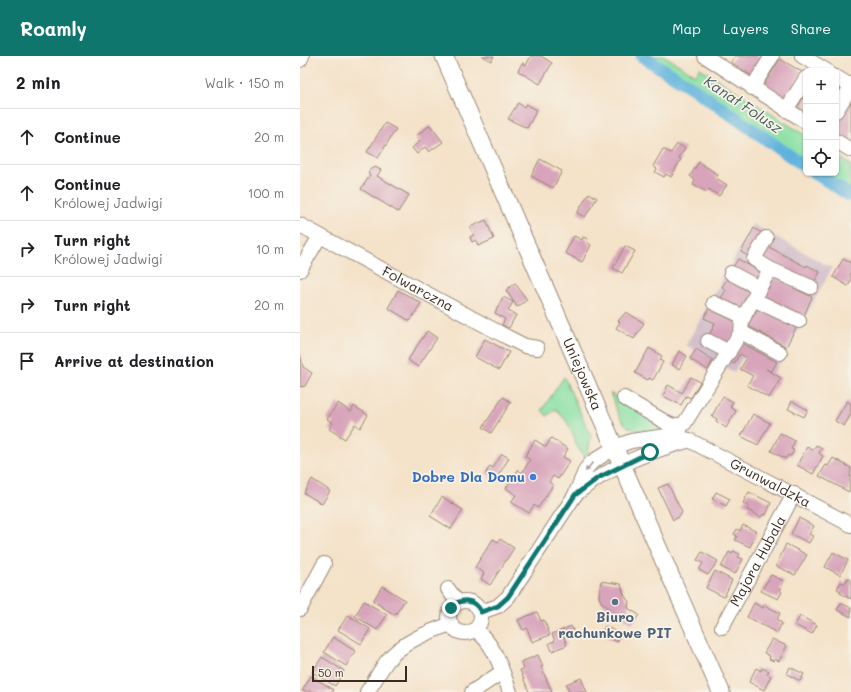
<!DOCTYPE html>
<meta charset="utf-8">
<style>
body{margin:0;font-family:Mali,sans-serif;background:#f2f2f2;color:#202124}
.controls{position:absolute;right:12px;top:12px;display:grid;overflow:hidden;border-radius:6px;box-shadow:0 1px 3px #0004}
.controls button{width:36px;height:36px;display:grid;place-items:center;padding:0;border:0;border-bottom:1px solid #e0e0e0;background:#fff;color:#202124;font:20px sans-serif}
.scale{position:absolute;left:12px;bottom:10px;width:95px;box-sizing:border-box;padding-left:4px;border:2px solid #3b2a1e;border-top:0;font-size:11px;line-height:14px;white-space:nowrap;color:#3b2a1e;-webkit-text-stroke:3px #f7f3e8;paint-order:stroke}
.stop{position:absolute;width:12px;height:12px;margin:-9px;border:3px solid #0f766e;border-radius:50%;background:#fff}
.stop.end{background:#0f766e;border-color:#fff;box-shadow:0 1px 4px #0008}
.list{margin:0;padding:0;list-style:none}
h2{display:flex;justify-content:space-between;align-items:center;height:52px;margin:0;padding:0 16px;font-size:17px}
h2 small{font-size:13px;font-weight:400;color:#757577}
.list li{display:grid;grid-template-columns:26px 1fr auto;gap:12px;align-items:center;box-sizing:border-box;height:56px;padding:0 16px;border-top:1px solid #e0e0e0}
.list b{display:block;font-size:15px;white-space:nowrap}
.list p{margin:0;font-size:13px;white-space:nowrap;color:#757577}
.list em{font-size:13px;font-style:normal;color:#757577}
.icon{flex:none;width:22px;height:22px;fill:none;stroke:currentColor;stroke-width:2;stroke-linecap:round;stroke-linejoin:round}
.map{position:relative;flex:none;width:551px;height:636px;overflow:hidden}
header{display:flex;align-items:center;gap:24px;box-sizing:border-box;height:56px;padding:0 20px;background:#0f766e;color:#fff}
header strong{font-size:19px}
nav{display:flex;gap:22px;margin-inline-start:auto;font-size:14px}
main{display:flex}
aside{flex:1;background:#fff}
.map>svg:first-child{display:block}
.industrial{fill:#d1bdca}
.green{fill:#89e0a4;stroke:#628561}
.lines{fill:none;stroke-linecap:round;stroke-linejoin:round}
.canal{stroke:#61b3dc;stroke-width:13}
.building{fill:#d8a4bb}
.minor-casing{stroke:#988674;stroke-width:16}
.major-casing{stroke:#988674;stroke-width:19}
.minor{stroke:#fff;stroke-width:14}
.major{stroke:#fff;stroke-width:17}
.oneway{fill:#a79f9a}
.route{stroke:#0f766e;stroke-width:5}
.shop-dot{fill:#3f7fe0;stroke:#f7f3e8;stroke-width:1.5}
.service-dot{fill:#5c6f8a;stroke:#f7f3e8;stroke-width:1.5}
.labels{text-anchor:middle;stroke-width:3.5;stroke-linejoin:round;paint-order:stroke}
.street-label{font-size:14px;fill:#3b2a1e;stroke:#f7f3e8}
.shop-label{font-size:14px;font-weight:bold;fill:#366cbe;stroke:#f7f3e8;text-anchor:end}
.service-label{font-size:14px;font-weight:bold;fill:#4e5e75;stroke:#f7f3e8}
.water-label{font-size:15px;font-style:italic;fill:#485a60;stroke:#f7f3e8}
</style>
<header>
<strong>Roamly</strong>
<nav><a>Map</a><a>Layers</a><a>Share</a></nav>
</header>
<main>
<aside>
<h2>2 min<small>Walk · 150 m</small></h2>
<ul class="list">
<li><svg class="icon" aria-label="ahead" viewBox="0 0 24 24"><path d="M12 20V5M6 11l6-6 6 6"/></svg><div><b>Continue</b></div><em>20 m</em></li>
<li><svg class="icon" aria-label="ahead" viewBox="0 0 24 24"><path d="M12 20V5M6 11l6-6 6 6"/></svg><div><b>Continue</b><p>Królowej Jadwigi</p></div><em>100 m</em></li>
<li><svg class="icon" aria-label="right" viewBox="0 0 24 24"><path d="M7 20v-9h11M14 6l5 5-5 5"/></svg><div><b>Turn right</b><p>Królowej Jadwigi</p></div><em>10 m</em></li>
<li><svg class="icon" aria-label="right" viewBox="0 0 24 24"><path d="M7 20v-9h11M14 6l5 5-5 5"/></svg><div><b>Turn right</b></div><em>20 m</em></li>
<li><svg class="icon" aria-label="arrive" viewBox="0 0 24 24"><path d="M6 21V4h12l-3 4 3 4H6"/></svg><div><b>Arrive at destination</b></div></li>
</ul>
</aside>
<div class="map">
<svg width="551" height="636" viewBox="0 0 551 636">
<rect width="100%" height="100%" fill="#f7f3e8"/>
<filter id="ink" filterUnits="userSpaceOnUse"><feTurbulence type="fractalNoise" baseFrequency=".025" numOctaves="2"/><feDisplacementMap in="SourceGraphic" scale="8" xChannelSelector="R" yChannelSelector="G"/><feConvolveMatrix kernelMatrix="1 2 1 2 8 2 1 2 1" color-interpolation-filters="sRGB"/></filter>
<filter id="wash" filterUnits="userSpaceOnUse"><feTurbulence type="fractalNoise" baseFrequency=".012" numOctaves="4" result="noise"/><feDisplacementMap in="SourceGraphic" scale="16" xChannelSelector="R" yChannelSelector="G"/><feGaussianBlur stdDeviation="0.9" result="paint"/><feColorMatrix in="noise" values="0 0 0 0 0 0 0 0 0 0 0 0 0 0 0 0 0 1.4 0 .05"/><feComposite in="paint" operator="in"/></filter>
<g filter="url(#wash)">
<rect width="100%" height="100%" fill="#f4e2c9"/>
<path class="industrial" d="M453,168L532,212L473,319L442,302L434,316L386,289Z"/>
<path class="green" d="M351,0H365L395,19L400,12L506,80V105Z
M536,99L551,109V136L523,117H536Z
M264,321L291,380L288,397L284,401L275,387V383L267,366L256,353L247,360L242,354Z
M310,337L326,347L355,367L356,371L353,376L347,378L344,374C321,377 317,354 310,337Z"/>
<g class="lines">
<path class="canal" d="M342,0L394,33L506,111
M515,117L551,140"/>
</g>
<g id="blocks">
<path class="building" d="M182,0H194L191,5Z
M231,0H241L252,7L240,28L218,15L222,7L226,9Z
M435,0H464L452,20L431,6Z
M480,3L502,16L483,45L462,32Z
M506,37V59L496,53Z
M548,44L551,46V87L536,77V65Z
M218,47L224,51L226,48L237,54L227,72L208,63Z
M85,67L96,73L78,102L67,96Z
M130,69L143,86L129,96L125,91L117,98L112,92L120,85L116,80Z
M377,88L385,92L379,102L381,103L371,121L366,118L364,121L355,116L357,113L353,110L363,93L371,97Z
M240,103L262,115L253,132L231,120Z
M399,106L418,119L416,122L427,129L419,140L409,133L407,136L393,129L395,124L390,120Z
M75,111L81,114L77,120L109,139L98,156L61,133L70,119L68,117L71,112L73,113Z
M289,137L297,142L285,161L277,157Z
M186,164L194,183L178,190L176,184L172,186L170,181L174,179L170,171Z
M454,172L463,178L450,201L441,196Z
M274,180L282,184L283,181L288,183L287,186L291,189L282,206L265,197Z
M325,190L335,195L322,217L313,212Z
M469,191L506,211L507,209L520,216L515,225L502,219L501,221L463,202Z
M438,203L464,218L458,227L433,211Z
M543,203L551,207V225L548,230L533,221Z
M473,222L512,241L503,262L458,240L463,230L468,233Z
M427,223L453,238L442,257L420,244L426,234L422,231Z
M215,227L227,244L217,251L206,234Z
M98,234L121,247L110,265L88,252Z
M203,241L213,246L208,255L216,259L209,272L202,269L205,263L195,257Z
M458,251L496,272L486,291L445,268L450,259L453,261Z
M409,252L438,267L428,287L410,278L415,267L404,262Z
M326,256L344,267L334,283L316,272L320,266L318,265Z
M127,275L137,282L118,311L108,304Z
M185,283L209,296L199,314L175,301Z
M440,286L477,306L471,316L466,313L481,322L469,342L447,329L453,320L440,313L447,302L440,298L434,308L429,305Z
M349,292L362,300L360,304L363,306L353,324L349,322L348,324L335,317Z
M396,293L413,304L408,314L390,303Z
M379,295L387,300L379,313L372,309Z
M0,298L3,311L12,317L5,330L0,331Z
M391,321L400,326L391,342L386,340L381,349L363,340L368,329L382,337Z
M423,340L433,346L430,351L436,355L426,372L416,365L417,363L412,360Z
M203,341L211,346L191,377L183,371Z
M492,345L508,354L504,361L488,353Z
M547,345L551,348V358L544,370L535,365Z
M38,347L51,356L54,350L68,359L60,372L55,368L45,383L29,373L33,367L27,363Z
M453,358L470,367L458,389L441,380Z
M480,377L495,385L491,393L494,394L491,400L488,399L486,403L471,395Z
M251,382L268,393L263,401L270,405L258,423L253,420L249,426L253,429L238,452L234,449L229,457L211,446L216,439L206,432L218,414L222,417L230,404L225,400L235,384L246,391Z
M516,389L522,392L519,397L523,400L513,418L497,409L507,391L513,394Z
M202,398L209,402L196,423L186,417L190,410L193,412Z
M533,402L551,412L549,436L519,420L526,409L528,410Z
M12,423L30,435L22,448L4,437Z
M368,428L382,456L379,461L373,464L358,432Z
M416,436L430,443L426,450L412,443Z
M449,436L471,447L466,459L463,458L461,461L447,454L449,450L443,447Z
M142,441L163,454L151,473L130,460Z
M499,462L514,470L509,478L513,480L509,487L491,478Z
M443,469L457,476L450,491L435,484L437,480L434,478L437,473L440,475Z
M193,483L198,486L200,483L214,492L190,529L181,523L184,517L175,511Z
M486,488L507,499L495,519L476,510Z
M433,495L440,498L438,501L443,503L435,518L421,511L429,496L432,498Z
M402,496L418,505L408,519L399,514L403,507L397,504Z
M533,496L548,504L540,519L525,511Z
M415,515L432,524L424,541L406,532Z
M471,519L484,525L480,534L482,536L478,543L461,535Z
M548,522L551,524V543L540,537L541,535L537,533L541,526L545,528Z
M301,525L321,528L324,539L329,546L328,552L339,559L332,568L302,547L299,541Z
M82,530L105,544L95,559L73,545Z
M64,545L87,559L77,574L55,560Z
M454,547L463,552L464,549L480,557L477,564L482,567L477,577L447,561Z
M541,547L551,552V561L537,554Z
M237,556L241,565L244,564L250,579L232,586L227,572L223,574L218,564Z
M48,559L70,573L61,588L38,574Z
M500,560L517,569L512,578L495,569Z
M271,570L274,577L264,581L267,589L252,595L249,587L255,585L252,578Z
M305,570L321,578L317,586L301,578Z
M33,581L55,595L46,610L24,596Z
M472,583L487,590L479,605L475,603L474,605L469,603L470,600L464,597Z
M238,599L243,610L241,611L252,636H229L220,614L224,613L221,606Z
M22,601L44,615L35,630L12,616Z
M490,611L504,618L500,625L487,618Z
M456,612L461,615L462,612L469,615L467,618L471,620L464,634L449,626Z
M11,620L34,634L33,636L2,635Z
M281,622L287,636H269L266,628Z"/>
</g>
</g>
<g filter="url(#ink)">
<use href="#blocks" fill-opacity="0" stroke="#988674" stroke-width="1"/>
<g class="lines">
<g class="minor-casing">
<g id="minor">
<path d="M405,0L506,66"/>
<path d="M502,0L527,15"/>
<path d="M0,4L2,0"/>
<path d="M536,21L551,30"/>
<path d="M452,32L472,0"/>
<path d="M486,54L506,22"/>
<path d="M536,55L547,37"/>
<path d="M536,85L551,94"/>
<path id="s1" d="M0,169L207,281L225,290L237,292"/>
<path d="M466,182L454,203L470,213"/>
<path d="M0,214L20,180"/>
<path d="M431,217L459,232"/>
<path d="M453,243L499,265"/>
<path d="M414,247L444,261"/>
<path d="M441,276L480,297"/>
<path d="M408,285L429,296"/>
<path d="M324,342L372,370L380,376"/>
<path d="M372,370L384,368L441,276L442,264L470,213L511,231"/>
<path d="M276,438C308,411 348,396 387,385"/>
<path d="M148,533L158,547"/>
<circle cx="165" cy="561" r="16"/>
<path d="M0,553L24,508"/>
<path id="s2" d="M181,556L198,550L208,541L275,439L286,413L291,407L315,391L331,385L366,380L389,384L551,469"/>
<path id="s3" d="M422,571L494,438"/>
<path d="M175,574C195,587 202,615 210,636"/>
<path d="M67,636C74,626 80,615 87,605C102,586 128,576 151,568"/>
<path d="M172,636L202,616"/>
</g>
</g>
<g class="major-casing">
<g id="major">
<path id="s4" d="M144,0L421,636"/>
</g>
</g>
<use href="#minor" class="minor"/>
<use href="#major" class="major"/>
</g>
<defs><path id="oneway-solid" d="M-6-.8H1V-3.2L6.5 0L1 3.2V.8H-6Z"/></defs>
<use class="oneway" href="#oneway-solid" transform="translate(289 411) rotate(129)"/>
</g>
<g class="lines" filter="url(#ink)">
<path class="route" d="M151,552C161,541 175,543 181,556L198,550L208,541L275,439L298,422L350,396"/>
</g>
<circle class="shop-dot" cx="233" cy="421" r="4"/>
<circle class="service-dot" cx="315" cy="546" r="4"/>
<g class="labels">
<g class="street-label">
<text dy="5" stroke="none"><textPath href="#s1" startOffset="134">Folwarczna</textPath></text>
<text dy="5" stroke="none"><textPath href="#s4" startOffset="347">Uniejowska</textPath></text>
<text dy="5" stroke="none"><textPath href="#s2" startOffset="386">Grunwaldzka</textPath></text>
<text dy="5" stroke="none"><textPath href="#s3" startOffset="75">Majora Hubala</textPath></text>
</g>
<g class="shop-label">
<text x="225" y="426">Dobre Dla Domu</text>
</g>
<g class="service-label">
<text x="315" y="566">Biuro<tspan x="315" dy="16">rachunkowe PIT</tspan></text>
</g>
<g class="water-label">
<text transform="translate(443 49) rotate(34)" y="5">Kanał Folusz</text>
</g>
</g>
</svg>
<div class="controls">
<button>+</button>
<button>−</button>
<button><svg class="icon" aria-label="locate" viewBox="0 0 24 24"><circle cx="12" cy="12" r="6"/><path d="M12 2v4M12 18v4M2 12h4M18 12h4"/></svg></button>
</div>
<div class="scale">50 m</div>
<div class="stop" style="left:350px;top:396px"></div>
<div class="stop end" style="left:151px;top:552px"></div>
</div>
</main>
